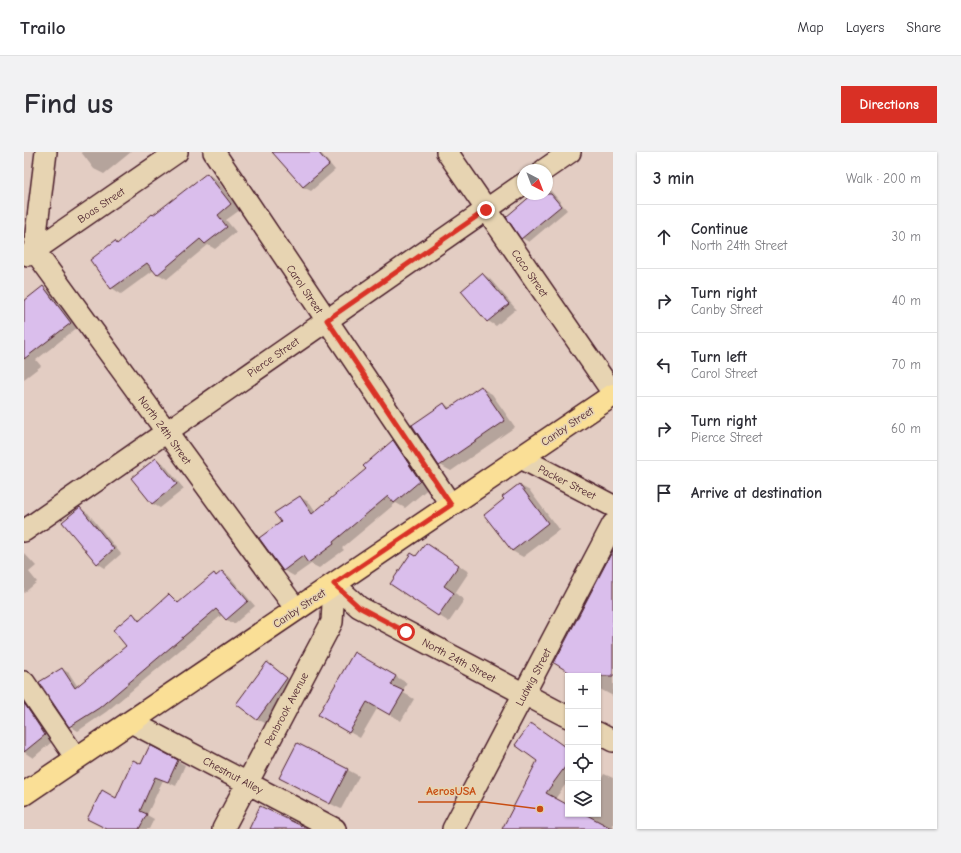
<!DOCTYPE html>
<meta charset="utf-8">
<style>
body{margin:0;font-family:"Comic Neue",sans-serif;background:#f2f2f3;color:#2b2b33}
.controls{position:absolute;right:12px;bottom:12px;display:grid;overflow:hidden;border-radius:0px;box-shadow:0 1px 3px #0004}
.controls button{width:36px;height:36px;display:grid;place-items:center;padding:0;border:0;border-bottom:1px solid #e1e1e2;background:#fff;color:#2b2b33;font:20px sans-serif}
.compass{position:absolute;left:493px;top:12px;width:36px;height:36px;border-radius:50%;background:#fff;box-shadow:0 1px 3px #0004;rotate:138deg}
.stop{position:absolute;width:12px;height:12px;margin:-9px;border:3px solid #d93025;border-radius:50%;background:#fff}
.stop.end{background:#d93025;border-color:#fff;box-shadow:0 1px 4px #0008}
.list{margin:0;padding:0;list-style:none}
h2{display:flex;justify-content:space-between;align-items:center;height:52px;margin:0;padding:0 16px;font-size:17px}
h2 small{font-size:13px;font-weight:400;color:#7c7c81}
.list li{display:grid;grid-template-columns:26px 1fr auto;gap:12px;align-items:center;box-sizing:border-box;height:64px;padding:0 16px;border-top:1px solid #e1e1e2}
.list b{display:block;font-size:15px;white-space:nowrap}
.list p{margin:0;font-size:13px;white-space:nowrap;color:#7c7c81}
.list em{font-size:13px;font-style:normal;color:#7c7c81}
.icon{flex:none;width:22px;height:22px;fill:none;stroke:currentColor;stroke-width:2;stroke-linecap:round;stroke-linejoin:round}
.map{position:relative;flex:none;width:589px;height:677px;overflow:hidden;border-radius:0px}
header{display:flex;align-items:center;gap:24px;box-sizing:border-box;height:56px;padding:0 20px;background:#fff;border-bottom:1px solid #e1e1e2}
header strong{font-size:19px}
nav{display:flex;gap:22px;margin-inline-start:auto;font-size:14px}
.intro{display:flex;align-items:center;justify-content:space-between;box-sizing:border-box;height:96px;padding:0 24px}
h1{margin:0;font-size:28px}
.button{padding:10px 18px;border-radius:0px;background:#d93025;color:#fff;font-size:14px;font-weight:700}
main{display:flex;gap:24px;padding:0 24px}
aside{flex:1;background:#fff;border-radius:0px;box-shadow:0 1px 3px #0004}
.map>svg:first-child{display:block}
.shadow{fill:#0003}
.building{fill:#dabeec;stroke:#4a1f2b}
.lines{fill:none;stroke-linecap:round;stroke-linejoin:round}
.minor-casing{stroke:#4a1f2b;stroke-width:24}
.major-casing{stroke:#4a1f2b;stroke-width:25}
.minor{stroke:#e7d4b2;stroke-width:21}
.major{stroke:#fadf96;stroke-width:22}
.route{stroke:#d93025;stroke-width:5}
.labels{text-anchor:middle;stroke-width:3.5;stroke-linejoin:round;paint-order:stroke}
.street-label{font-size:11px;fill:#4a1f2b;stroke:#e7d4b2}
.leader{fill:none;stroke:#c84d12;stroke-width:1.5}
.callout-dot{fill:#c84d12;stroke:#e7d4b2;stroke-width:1.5}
.callout-label{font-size:12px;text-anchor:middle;font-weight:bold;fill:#c84d12;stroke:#e7d4b2;stroke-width:3.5;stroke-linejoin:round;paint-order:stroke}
</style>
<header>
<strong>Trailo</strong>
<nav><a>Map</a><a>Layers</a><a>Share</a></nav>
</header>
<div class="intro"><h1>Find us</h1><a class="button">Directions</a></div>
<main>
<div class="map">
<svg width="589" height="677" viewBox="0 0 589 677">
<rect width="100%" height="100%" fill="#e3cdc3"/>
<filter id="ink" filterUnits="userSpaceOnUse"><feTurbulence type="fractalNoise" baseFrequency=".025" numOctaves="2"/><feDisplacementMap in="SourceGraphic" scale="8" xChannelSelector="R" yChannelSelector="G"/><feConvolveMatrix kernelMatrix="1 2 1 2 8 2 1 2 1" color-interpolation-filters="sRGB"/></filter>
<g filter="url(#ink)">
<path class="shadow" d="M57,0H107L80,22L70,17Z
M252,0H296L311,18L287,39L279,35Z
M183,22L192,27L216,58L202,68L212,80L191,97L184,93L143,127L134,122L130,118L97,142L88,136L67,108L91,91L94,92Z
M523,37L527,39L543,58L505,90L498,86L511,42H523Z
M459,122L466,127L492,157L472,174L464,169L439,139Z
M19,135L26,140L54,175L12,208L17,214L0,227V150Z
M457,236L468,242L491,275L427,319L416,313L420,252L427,256Z
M369,290L380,296L406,335L381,356L372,351L318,396L320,398L295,416L287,412L270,424L259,418L258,370L276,345L286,351L292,360L343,317Z
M132,307L139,311L160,337L136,356L129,352L108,326Z
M495,333L506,339L535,378L499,405L488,399L482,348Z
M56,357L64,361L97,402L81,416L73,411Z
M402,392L445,420L431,441L440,448L425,470L414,463L393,405Z
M589,400V544L574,536V524H554Z
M0,401L12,414L5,420L13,430L0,441Z
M198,420L205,424L231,454L210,472L203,468L198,463L82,560L54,579L46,574L38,517L45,521L54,535L104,494L109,462L117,468L146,443L156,451L190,422L193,424Z
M331,501L383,531L378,540L390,547L377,569L354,555L336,586L295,563Z
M250,516L270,531L241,571L233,567Z
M0,550L7,554L30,588L9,606L0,600Z
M126,595L161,613L152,634L139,628L123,663L130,667L125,677H84L92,647L117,613Z
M544,597V629L531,647L544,654V662H574V633L580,622L589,626V677H488Z
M324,618L335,624L317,657L267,632Z"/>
<path class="building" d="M248,0H294L305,13L279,35Z
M183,21L207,52L194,63L203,75L181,92L176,87L133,123L123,111L87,137L66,108L91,89L93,92L128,62L129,63Z
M509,42H527L537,54L497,87L482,65Z
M458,121L485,152L463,170L437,139Z
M19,134L47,171L0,207V149Z
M457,234L481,269L415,314L388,273L420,251L424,257Z
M369,288L396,329L370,351L364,344L309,390L310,392L284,411L279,404L259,419L235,386L257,370L250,361L276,344L288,362L342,317L339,314Z
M132,306L153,332L128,352L107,326Z
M495,332L524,371L488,399L460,363L480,347L478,345Z
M56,355L90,397L73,412L38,370Z
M402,391L435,413L420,434L430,441L414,464L366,432L387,401L392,404Z
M589,398V524H551L530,511Z
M198,419L224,449L202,468L192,457L75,556L45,575L15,530L38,516L51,536L102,494L89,478L109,461L115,469L145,442L154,451L190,421L192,424Z
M330,500L372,524L367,533L380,539L366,563L343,550L325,581L294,563Z
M243,510L263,526L233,568L212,552Z
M0,551L21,583L0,600Z
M507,571L544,597V611L522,641L544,653V662H561L589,677H478L513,609L491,593Z
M273,591L324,617L306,652L255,626Z
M126,593L154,608L144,630L131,625L116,659L123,662L115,677H83L63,667L78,638L92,646L109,608L117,612Z
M236,654L284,677H225Z"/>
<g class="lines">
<g class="minor-casing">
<path id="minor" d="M22,0L10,98L272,457
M190,0L427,353
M423,0L589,241
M520,18L546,0
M4,103L153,0
M497,306L589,354
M0,379L499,32
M310,432L335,455L544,565
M0,530L52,606
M107,570L311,677
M574,581L589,589
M199,677L308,470L310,432
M429,677L589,372"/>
</g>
<g class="major-casing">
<path id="major" d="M0,642L589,243"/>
</g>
<use href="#minor" class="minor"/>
<use href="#major" class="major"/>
</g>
</g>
<g class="lines" filter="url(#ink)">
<path class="route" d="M382,480L335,455L310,432L427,353L303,168L462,58"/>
</g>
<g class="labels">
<g class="street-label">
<text transform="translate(77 53) rotate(-34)" y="4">Boas Street</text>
<text transform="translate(506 121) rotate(55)" y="4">Caco Street</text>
<text transform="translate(281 137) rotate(56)" y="4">Carol Street</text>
<text transform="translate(249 205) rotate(-35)" y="4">Pierce Street</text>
<text transform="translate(543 274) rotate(-34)" y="4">Canby Street</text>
<text transform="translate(141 278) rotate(54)" y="4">North 24th Street</text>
<text transform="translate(543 330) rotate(27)" y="4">Packer Street</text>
<text transform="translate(275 456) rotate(-34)" y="4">Canby Street</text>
<text transform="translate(435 508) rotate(28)" y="4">North 24th Street</text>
<text transform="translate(509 525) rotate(-62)" y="4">Ludwig Street</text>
<text transform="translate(262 557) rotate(-62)" y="4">Penbrook Avenue</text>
<text transform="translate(209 623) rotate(28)" y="4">Chestnut Alley</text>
</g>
</g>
<path class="leader" d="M516 657L460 650H394"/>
<circle class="callout-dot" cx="516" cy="657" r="4"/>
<g class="callout-label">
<text x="427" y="643">AerosUSA</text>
</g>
</svg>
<div class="controls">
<button>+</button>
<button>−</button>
<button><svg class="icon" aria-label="locate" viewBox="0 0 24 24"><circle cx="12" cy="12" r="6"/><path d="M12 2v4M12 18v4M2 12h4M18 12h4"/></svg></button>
<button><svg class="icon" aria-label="layers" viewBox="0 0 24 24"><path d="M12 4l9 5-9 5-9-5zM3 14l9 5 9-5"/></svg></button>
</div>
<svg class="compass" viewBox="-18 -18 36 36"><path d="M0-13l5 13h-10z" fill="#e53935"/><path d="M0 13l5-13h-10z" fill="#7c7c81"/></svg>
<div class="stop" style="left:382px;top:480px"></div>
<div class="stop end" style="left:462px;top:58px"></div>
</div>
<aside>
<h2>3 min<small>Walk · 200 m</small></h2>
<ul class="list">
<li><svg class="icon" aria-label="ahead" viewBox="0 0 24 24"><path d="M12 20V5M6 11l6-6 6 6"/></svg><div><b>Continue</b><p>North 24th Street</p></div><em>30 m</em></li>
<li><svg class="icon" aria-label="right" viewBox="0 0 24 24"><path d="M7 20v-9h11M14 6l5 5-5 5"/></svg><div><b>Turn right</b><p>Canby Street</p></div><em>40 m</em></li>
<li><svg class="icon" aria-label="left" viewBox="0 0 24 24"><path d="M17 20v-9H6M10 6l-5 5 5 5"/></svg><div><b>Turn left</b><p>Carol Street</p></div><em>70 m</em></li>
<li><svg class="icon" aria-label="right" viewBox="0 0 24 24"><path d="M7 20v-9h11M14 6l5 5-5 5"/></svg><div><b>Turn right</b><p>Pierce Street</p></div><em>60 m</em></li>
<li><svg class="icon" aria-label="arrive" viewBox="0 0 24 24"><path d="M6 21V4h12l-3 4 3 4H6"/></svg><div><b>Arrive at destination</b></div></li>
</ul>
</aside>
</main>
